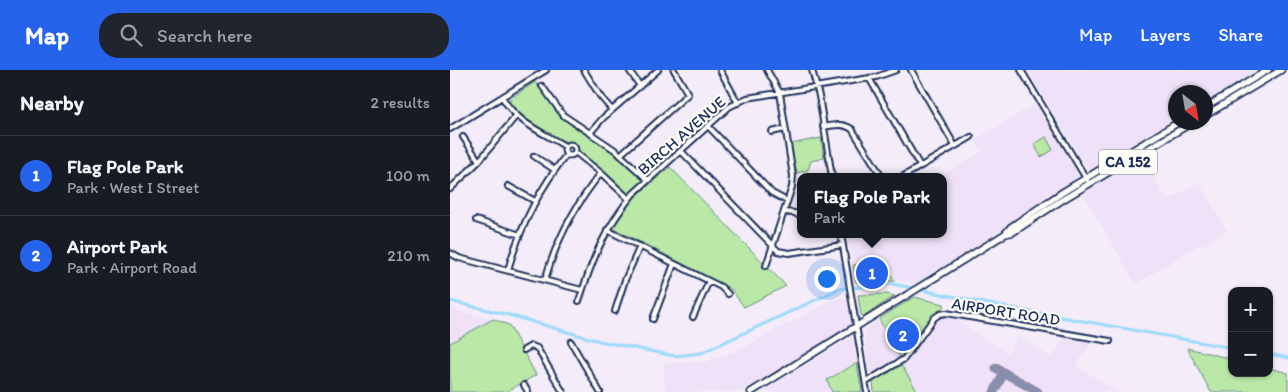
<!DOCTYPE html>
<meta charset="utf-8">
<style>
body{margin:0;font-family:Itim,sans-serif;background:#20242c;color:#f1f3f6}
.controls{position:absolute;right:15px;bottom:15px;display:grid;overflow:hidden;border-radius:10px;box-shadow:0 1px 4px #0004}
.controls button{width:45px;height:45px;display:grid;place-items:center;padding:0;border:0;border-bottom:1px solid #363941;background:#171b24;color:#f1f3f6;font:25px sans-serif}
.compass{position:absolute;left:718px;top:15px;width:45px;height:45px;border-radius:50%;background:#171b24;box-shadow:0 1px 4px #0004;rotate:149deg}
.you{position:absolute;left:376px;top:208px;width:18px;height:18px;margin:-12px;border:4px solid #fff;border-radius:50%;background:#1a73e8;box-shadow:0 0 0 8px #1a73e833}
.badge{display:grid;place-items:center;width:32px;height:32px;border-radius:50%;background:#2563eb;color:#fff;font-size:16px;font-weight:700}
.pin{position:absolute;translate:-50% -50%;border:2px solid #fff;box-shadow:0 1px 5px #0006}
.popup{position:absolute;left:347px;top:103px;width:150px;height:65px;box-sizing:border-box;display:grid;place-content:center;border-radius:10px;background:#171b24;filter:drop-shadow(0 1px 4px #0005);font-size:16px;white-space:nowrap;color:#9ea1a6}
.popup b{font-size:19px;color:#f1f3f6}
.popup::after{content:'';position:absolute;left:50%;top:100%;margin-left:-10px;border:10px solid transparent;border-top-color:#171b24}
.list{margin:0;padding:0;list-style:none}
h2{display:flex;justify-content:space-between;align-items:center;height:65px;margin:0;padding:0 20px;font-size:21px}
h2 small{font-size:16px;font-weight:400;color:#9ea1a6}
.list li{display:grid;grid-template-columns:32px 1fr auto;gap:15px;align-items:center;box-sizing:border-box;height:80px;padding:0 20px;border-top:1px solid #363941}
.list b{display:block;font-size:19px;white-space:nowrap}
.list p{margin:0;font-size:16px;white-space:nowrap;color:#9ea1a6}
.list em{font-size:16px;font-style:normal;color:#9ea1a6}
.icon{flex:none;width:28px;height:28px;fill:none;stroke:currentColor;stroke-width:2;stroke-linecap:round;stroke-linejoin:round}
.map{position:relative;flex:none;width:838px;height:322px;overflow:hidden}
header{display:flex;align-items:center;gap:30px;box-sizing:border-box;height:70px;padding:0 25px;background:#2563eb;color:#fff}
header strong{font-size:24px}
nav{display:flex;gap:28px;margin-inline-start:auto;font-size:18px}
.search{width:350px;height:45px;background:#20242c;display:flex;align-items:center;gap:12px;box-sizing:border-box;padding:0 18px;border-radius:20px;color:#9ea1a6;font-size:19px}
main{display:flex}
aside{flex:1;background:#171b24}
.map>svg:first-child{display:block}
.built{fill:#eee1f8}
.green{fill:#b9e8a7;stroke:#6a8c82}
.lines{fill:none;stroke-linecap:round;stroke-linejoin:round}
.canal{stroke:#9cdafd;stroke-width:3}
.taxiway{stroke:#888eab;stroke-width:9}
.minor-casing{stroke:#1b2f5e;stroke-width:8}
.highway-casing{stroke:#1b2f5e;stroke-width:9}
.minor{stroke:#fdfcf7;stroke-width:4}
.highway{stroke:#fdfcf7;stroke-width:5.5}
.labels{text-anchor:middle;stroke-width:4.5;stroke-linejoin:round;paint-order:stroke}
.shield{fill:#fdfcf7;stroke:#5f6c8c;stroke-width:1}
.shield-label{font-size:15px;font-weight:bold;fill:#1b2f5e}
.street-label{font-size:16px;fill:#1b2f5e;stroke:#fdfcf7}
</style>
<header>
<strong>Map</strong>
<div class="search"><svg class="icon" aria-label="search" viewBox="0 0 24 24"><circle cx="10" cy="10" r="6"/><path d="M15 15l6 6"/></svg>Search here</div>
<nav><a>Map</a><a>Layers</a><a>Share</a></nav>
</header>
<main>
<aside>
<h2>Nearby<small>2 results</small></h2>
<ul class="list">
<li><span class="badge">1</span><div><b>Flag Pole Park</b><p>Park · West I Street</p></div><em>100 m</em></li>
<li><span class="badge">2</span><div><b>Airport Park</b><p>Park · Airport Road</p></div><em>210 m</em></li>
</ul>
</aside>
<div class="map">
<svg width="838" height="322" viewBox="0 0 838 322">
<rect width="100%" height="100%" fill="#f4ecf8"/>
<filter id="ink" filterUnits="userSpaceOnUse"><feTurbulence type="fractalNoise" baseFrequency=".02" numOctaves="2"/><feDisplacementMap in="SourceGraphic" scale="10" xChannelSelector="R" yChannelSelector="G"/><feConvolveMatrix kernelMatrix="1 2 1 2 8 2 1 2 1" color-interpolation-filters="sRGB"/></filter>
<g filter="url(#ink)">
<path class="built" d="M578,0H808L795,8L791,9L756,31V22H726L725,49L642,98L636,97Z
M586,34L625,99L626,108L623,113L572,147L466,213L447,210L435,191L403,195L398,164H493V107H489L532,82L525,69Z
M695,84L703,97L702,102L706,112L717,131L749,113L777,160L753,175H748L686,214L632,122Z
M397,227L401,252L399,257L290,322H215L214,293L256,292L288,280L383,230Z
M0,239L43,249L0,273Z
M493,246L504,249L558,283L568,267L602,287L616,266L642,271L626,296L668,322H468L451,295L462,286L485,251Z
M429,249L451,289L424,305H419L415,260Z
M399,269L404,272L407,293L377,310L382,322H312Z"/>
<path class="green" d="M85,12L108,42L126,58L161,81L194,111L178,125L128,80L125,75L100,66L83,55L57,31Z
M596,67L603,80L591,87L584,74Z
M371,68L374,88L361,91L358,100L347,103L341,74Z
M220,97L336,216L294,237L281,219L161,157L182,130Z
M434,192L445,211L406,212L403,195Z
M436,224L445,226L414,246L411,245L408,225Z
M464,227L494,234L493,238C473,249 467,274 451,289L429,249Z
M43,249L59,255L86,305L56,322H0V273Z
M737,278L782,289V303H819V298L838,303V322H761Z
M407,293L412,322H382L377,310Z
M451,295L468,322H424L423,311Z"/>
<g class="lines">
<path class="canal" d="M0,231L59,245L149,271L225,286L251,283L389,219L443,214L539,234L782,278
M819,284L838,288"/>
<path class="taxiway" d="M546,298L588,322
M544,322L554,303"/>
<g class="minor-casing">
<path id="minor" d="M134,0L150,26L162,40
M179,0L190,16
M270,0L288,33
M362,0L369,26L382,107
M461,0L505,76
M571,0L637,110
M419,8L470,96
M92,16L113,45L165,80L198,110
M52,27C68,54 91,61 116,77
M258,56L322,123L337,131
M373,57C384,55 393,53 402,59L432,107
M0,59L96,0
M322,62L335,59
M140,63L153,48L208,0
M13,67L29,91
M114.5 80a5.5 5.5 0 1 1 11 0a5.5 5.5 0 1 1-11 0Z
M231,81L328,181L339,183L393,175
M125,82L151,103L179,129
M170,85L238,24L224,0
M84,86L105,100
M452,107L521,67
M58,116L85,131
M0,119L29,91L66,46
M334,142L345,143L351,147
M26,150L70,165
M157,160L271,217L278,224
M391,164L417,322
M0,183L9,188L132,220
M316,196L342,117L343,106L330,23L317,0
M58,200C70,157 89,119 117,84
M95,210C106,171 125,135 151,103
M129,231C143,187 154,160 183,124L279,37L297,28L426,7L446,0
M165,241L175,210L190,176
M243,247L259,211
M203,249L224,194
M121,272L150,322
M74,280L81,276L87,278L113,322
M416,312L454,289L484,248L490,244L496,243L660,271
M74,315L78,322"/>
</g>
<g class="highway-casing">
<path id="highway" d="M756,37L818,0
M756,45L831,0
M555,164L561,157L613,122L729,52
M301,322L555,164L563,162L612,130L743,52"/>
</g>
<use href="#minor" class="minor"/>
<use href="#highway" class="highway"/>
</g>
</g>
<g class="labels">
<rect class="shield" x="649" y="79.5" width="58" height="25" rx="4"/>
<g class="shield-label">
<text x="678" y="97">CA 152</text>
</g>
<g class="street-label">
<text transform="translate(231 65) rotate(-41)" y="6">BIRCH AVENUE</text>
<text transform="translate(556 241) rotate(9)" y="6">AIRPORT ROAD</text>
</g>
</g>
</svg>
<div class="controls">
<button>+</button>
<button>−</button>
</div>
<svg class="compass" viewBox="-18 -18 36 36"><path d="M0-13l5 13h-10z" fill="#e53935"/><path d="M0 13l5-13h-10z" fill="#9ea1a6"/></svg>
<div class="you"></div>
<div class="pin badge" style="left:422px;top:203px">1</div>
<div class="popup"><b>Flag Pole Park</b>Park</div>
<div class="pin badge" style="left:453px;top:265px">2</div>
</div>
</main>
